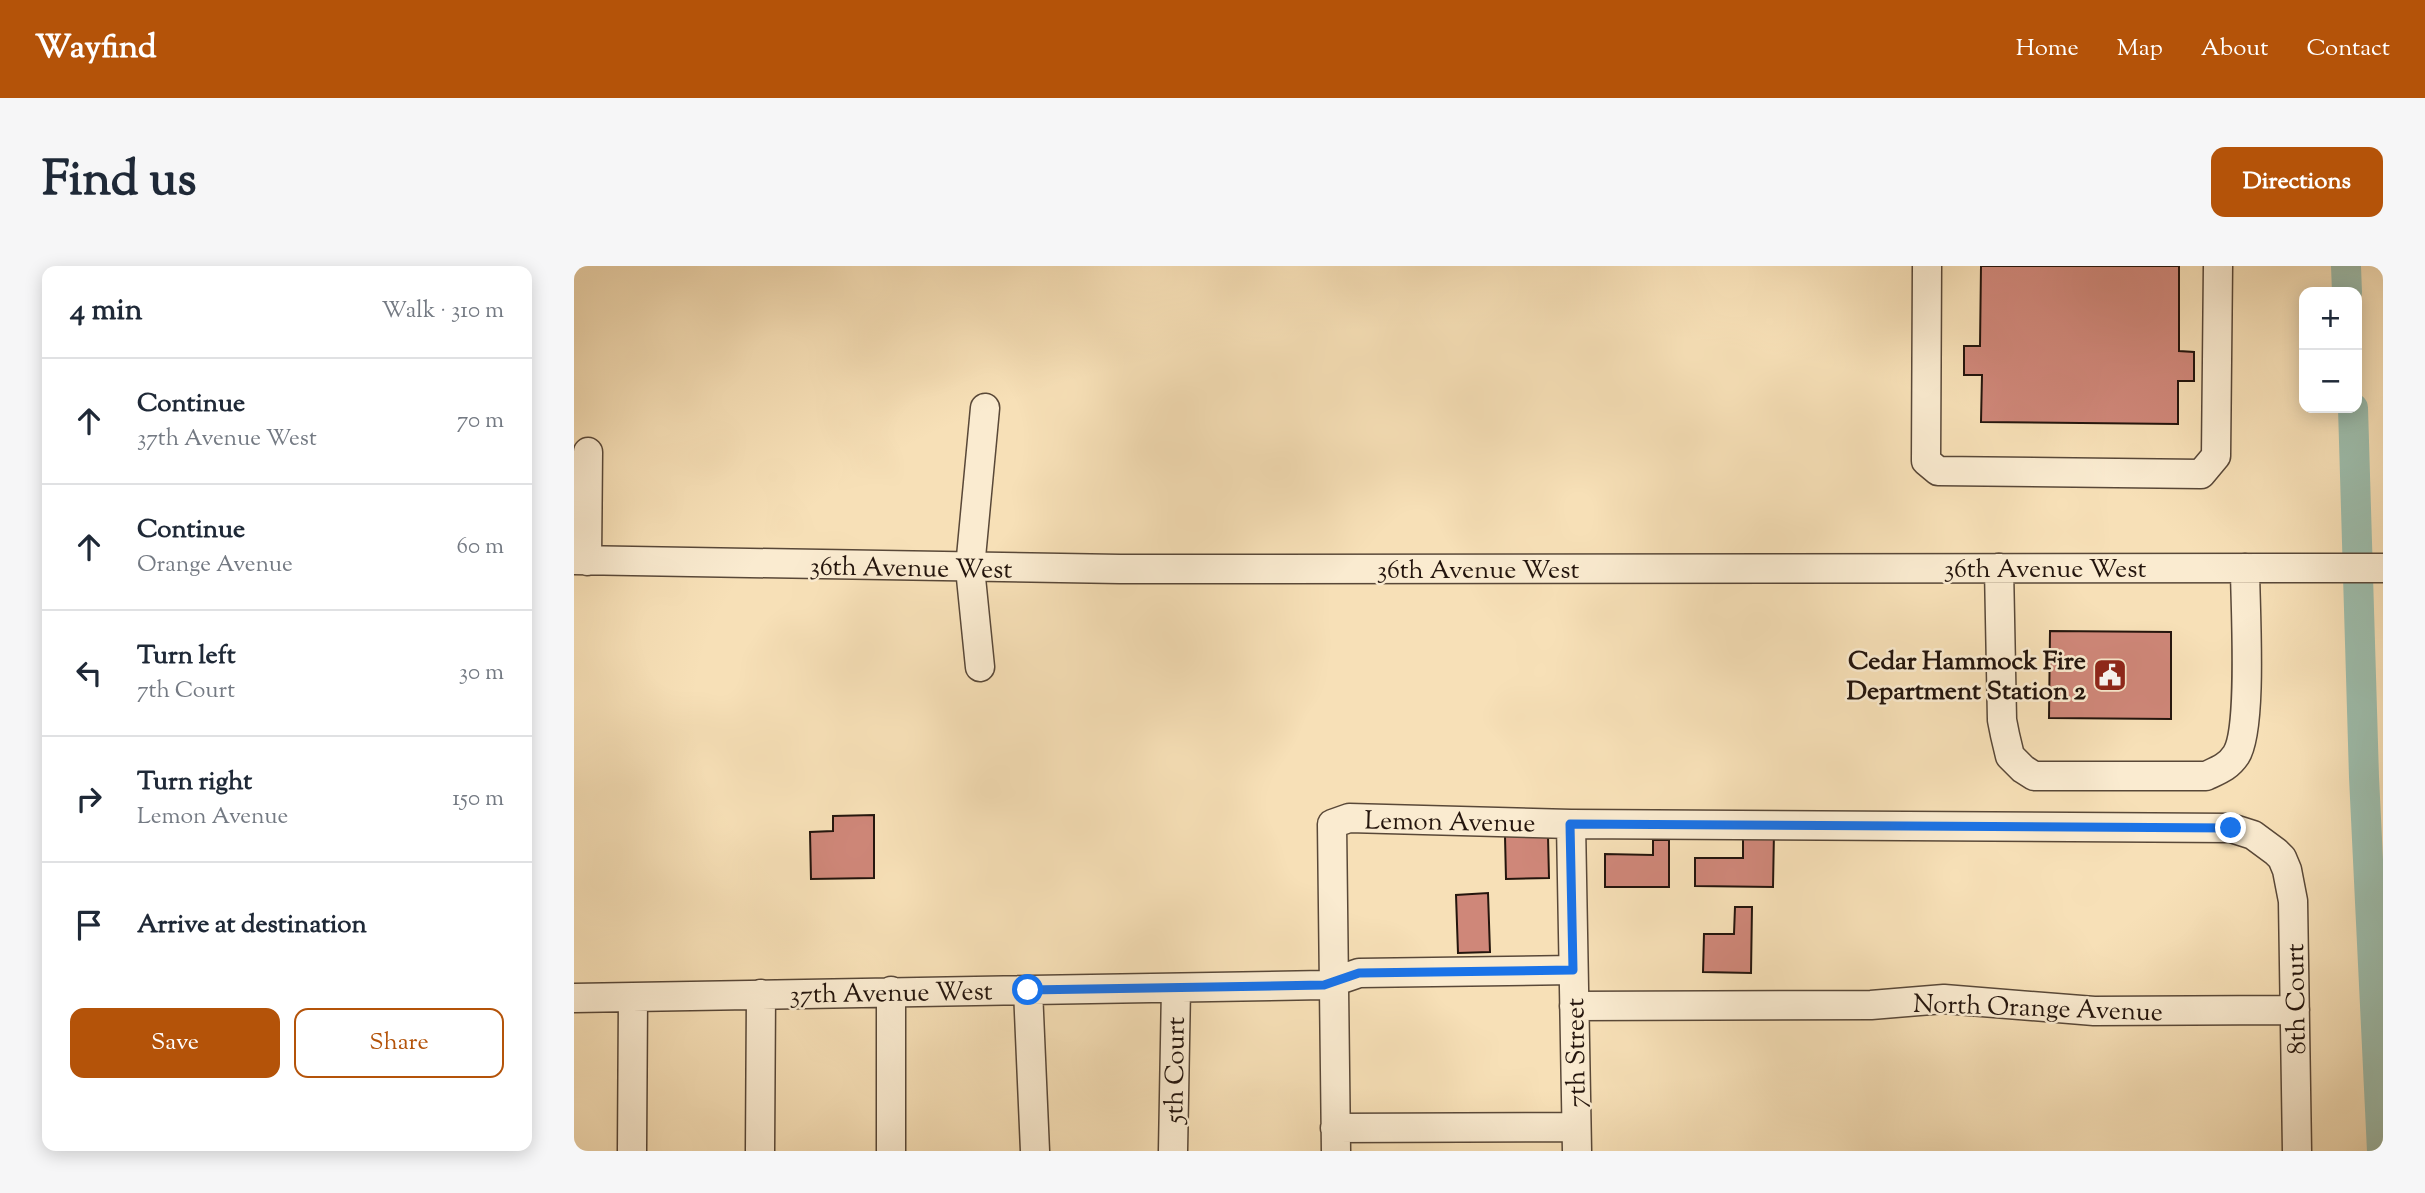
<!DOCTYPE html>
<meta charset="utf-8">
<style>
body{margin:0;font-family:"Sorts Mill Goudy",serif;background:#f6f6f7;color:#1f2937}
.controls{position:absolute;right:21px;top:21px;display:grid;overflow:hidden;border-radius:14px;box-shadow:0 4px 18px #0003}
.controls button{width:63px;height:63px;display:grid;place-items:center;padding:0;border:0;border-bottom:2px solid #e0e1e3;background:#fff;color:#1f2937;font:35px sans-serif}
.stop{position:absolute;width:21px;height:21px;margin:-16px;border:5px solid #1a73e8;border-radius:50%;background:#fff}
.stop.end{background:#1a73e8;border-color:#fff;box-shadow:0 2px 7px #0008}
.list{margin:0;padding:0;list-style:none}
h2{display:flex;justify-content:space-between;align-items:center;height:91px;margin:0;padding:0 28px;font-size:30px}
h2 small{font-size:23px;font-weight:400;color:#747a83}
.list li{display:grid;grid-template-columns:46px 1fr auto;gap:21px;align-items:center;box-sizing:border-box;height:126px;padding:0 28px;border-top:2px solid #e0e1e3}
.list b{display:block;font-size:26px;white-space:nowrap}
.list p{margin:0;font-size:23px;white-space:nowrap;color:#747a83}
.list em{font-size:23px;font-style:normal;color:#747a83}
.actions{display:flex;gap:14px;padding:21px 28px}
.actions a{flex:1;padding:16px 0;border:2px solid #b45309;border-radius:14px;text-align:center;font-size:24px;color:#b45309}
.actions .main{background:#b45309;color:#fff}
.icon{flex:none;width:38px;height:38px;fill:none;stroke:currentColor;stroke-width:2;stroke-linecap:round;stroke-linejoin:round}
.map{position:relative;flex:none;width:1809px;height:885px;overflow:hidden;border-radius:14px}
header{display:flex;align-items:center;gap:42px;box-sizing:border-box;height:98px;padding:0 35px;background:#b45309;color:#fff}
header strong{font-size:33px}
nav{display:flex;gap:38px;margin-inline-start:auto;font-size:24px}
.intro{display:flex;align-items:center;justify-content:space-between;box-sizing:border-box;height:168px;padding:0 42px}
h1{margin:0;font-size:49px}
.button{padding:18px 32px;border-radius:14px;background:#b45309;color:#fff;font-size:24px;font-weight:700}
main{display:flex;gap:42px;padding:0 42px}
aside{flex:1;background:#fff;border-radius:14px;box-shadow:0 4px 18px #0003}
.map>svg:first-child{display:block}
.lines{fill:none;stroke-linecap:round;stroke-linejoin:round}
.canal{stroke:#9dbdac;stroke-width:30}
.building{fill:#cf8779;stroke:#24150d;stroke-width:2}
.minor-casing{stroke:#594838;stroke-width:31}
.minor{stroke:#faebd0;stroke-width:28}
.route{stroke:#1a73e8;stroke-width:9}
.labels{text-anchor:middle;stroke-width:5;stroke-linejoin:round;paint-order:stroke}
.street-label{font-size:26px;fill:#24150d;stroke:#faebd0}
.poi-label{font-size:26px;font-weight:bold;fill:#24150d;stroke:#faebd0;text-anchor:end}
</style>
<header>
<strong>Wayfind</strong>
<nav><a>Home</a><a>Map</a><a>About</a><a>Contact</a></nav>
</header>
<div class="intro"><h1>Find us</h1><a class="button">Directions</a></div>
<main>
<aside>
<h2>4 min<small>Walk · 310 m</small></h2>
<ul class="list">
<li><svg class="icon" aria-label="ahead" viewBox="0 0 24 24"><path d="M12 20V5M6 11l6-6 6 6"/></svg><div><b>Continue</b><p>37th Avenue West</p></div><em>70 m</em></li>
<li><svg class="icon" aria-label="ahead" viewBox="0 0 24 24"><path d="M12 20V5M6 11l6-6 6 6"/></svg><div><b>Continue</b><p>Orange Avenue</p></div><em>60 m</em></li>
<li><svg class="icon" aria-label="left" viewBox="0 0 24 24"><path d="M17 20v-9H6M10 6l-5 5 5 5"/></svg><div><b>Turn left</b><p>7th Court</p></div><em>30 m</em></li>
<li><svg class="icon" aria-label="right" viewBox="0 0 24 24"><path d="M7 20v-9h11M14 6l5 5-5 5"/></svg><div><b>Turn right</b><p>Lemon Avenue</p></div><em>150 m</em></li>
<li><svg class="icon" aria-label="arrive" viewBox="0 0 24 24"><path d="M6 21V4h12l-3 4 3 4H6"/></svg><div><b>Arrive at destination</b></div></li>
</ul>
<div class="actions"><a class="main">Save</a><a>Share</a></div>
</aside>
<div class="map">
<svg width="1809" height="885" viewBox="0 0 1809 885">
<rect width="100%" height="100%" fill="#f7e0b7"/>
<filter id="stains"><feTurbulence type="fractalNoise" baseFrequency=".00286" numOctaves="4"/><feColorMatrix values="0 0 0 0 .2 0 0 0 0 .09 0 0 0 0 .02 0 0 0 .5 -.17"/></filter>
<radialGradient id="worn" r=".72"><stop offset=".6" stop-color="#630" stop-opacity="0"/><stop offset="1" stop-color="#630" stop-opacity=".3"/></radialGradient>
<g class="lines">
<path class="canal" d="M1772,0L1773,26
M1779,142L1790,511L1808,885"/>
</g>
<path class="building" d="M1407,0H1605V85L1620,86V115H1604V158L1407,156L1408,109H1390V80H1406Z
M1476,365L1597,366V453L1475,452Z
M300,549V612L237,613L236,566L259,565V550Z
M1169,565L1200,566L1199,621L1121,620V592H1169Z
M931,570H974L975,612L932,613Z
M1079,574H1095V621H1031V588L1079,589Z
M914,627L916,686L884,687L882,629Z
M1161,641H1178L1177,707L1129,706L1130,668H1160Z"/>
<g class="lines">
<g class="minor-casing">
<path id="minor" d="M1353,0L1352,195L1364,205L1627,208L1642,190L1644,0
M0,294L546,303L1809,302
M13,295L14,186
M1425,302L1428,454L1431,469L1436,490L1449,503L1460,510H1632C1645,504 1654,501 1662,489C1679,463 1671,338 1671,302
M406,401L396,302L411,142
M997,558L1003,885
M454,724L461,885
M317,725V885
M0,732L750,719L785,707L999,704
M1000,740L1297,739L1370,733L1520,745L1721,744
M761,862L1002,861
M58,885L59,732
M186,885L187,728
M599,885L602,722
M762,885L758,558L775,552L997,558L1657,562L1679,569L1702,586L1708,592L1713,604L1719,635L1723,885"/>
</g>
<use href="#minor" class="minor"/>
</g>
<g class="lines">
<path class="route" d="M454,724L750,719L785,707L999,704L996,558L1657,562"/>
</g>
<defs>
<g id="civic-square" transform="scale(1.75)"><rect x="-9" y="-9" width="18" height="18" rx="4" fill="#8f2418" stroke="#faebd0"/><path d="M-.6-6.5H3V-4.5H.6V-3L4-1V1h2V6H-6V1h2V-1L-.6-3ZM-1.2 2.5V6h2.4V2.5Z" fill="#fff"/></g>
</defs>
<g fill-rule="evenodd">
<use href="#civic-square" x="1536" y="409"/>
</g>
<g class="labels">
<g class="street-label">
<text transform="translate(337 301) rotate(1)" y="9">36th Avenue West</text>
<text x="1471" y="311">36th Avenue West</text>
<text x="904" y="312">36th Avenue West</text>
<text transform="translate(876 555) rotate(1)" y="9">Lemon Avenue</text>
<text transform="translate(317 726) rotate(-1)" y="9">37th Avenue West</text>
<text transform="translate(1721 733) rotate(-91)" y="9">8th Court</text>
<text transform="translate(1464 741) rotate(2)" y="9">North Orange Avenue</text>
<text transform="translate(1001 787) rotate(-91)" y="9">7th Street</text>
<text transform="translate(600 804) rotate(-89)" y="9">5th Court</text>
</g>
<g class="poi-label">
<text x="1512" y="403">Cedar Hammock Fire<tspan x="1512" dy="30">Department Station 2</tspan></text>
</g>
</g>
<rect width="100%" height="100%" filter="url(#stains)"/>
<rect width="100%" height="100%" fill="url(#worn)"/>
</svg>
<div class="controls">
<button>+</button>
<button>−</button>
</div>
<div class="stop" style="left:454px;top:724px"></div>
<div class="stop end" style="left:1657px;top:562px"></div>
</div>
</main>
